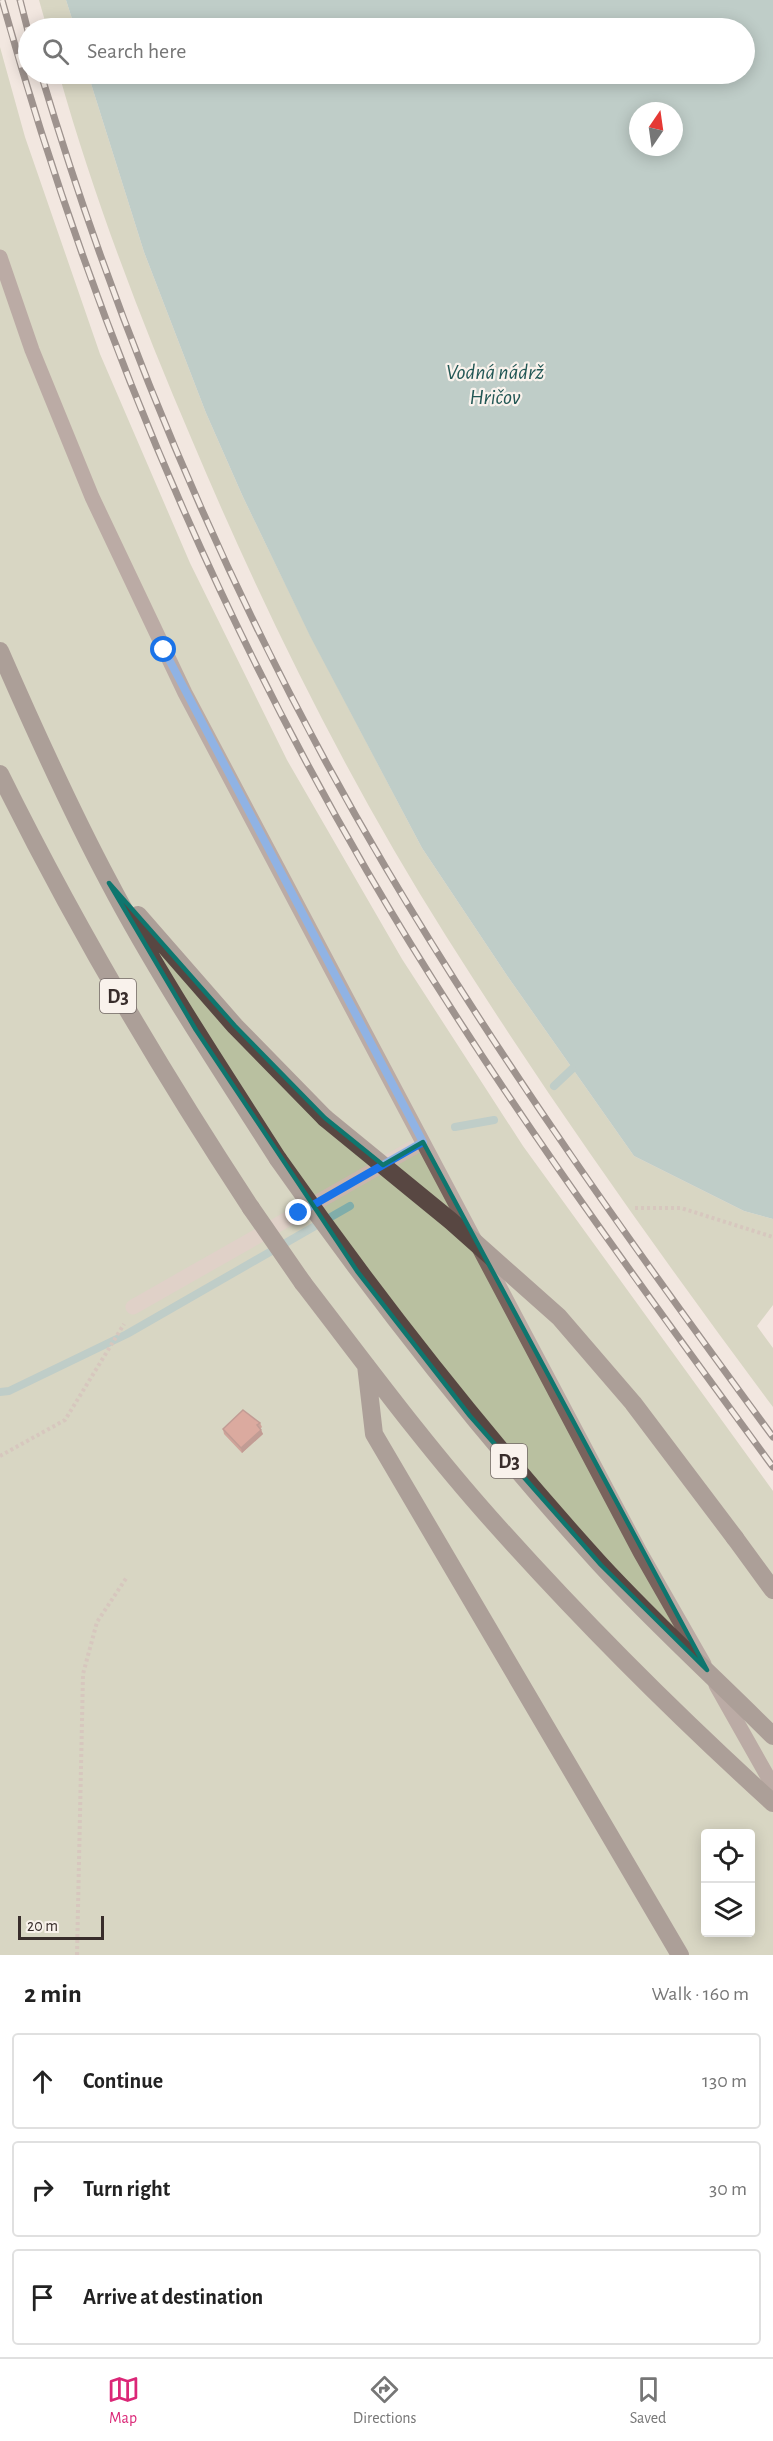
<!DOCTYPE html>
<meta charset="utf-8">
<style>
body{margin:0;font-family:"Alegreya Sans",sans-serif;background:#f2f2f2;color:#222}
.controls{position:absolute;right:18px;bottom:18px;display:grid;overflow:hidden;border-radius:6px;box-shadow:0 3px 15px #0003}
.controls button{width:54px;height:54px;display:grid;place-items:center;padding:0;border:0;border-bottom:2px solid #e0e0e0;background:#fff;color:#222;font:30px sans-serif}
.compass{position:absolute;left:629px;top:102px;width:54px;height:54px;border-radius:50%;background:#fff;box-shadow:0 3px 15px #0003;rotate:13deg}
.scale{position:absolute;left:18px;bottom:15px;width:86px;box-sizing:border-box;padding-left:6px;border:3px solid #382d2b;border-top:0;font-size:16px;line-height:21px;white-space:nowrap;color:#382d2b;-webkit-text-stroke:4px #f9f2ec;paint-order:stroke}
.stop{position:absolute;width:18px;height:18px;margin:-14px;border:4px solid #1a73e8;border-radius:50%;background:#fff}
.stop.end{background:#1a73e8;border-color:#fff;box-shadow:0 2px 6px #0008}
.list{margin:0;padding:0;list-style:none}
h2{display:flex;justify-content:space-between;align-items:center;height:78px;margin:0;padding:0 24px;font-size:26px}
h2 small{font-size:20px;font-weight:400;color:#767676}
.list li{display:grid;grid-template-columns:39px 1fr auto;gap:18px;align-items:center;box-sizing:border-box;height:96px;margin:0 12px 12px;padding:0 12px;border:2px solid #e0e0e0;border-radius:6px}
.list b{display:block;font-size:22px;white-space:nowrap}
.list em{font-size:20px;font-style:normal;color:#767676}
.icon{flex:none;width:33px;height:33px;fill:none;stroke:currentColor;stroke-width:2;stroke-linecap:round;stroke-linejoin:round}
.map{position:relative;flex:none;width:773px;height:1955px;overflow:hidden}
.search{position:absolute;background:#fff;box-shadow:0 3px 15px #0003;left:18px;right:18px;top:18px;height:66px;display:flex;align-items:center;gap:15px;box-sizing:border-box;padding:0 21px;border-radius:33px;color:#767676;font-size:22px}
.sheet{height:402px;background:#fff}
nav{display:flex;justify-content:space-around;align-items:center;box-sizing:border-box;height:84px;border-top:2px solid #e0e0e0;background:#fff;font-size:16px;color:#767676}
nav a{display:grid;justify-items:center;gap:3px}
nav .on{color:#db2777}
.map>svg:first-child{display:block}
.green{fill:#b9c0a0;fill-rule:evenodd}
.water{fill:#80adaa;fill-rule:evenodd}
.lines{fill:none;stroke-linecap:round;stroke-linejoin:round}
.stream{stroke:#80adaa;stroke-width:8}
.path{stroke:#b5a096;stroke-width:4;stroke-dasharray:3 3;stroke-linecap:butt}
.minor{stroke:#c9b6ac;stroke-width:15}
.major{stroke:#79635d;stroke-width:15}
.highway{stroke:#584742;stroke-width:18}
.rail-casing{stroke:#382d2b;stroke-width:7}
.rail{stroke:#f9f2ec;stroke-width:4.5;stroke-dasharray:14;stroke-linecap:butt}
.highway-bridge{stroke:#584742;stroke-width:18}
.wall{fill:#a45246}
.shaded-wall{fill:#864239}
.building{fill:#bf5f51;stroke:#864239;stroke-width:1.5}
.route{stroke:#1a73e8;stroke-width:8}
.marked{fill:none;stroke:#0f766e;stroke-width:4.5;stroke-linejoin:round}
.labels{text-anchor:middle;stroke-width:4.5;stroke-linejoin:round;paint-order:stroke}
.shield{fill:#f9f2ec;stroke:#726865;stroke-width:1.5}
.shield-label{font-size:20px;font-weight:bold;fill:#382d2b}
.water-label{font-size:22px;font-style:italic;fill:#225755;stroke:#f9f2ec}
</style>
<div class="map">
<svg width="773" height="1955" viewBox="0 0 773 1955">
<rect width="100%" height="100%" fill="#f2e7e0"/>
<path class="green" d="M39,0H66L75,28H47Z
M0,47L25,137L100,354L190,563L287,760L402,959L523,1146L773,1491V1955H0ZM706,1834H750V1932H706Z
M59,74H88L144,252L206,413L243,497L310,635L422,848L508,977L634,1156L744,1211L773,1219V1305L757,1326L773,1348V1407C659,1254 548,1098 446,936C347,779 264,611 192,440C141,321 94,198 59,74Z"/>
<path class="water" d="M66,0H773V1219L744,1211L634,1156L508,977L422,848L310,636L243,497L206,413L144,252L88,74H744V28H75ZM638,111H674V147H638Z"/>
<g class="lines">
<path class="stream" d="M554,1086L572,1069
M455,1127L494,1120
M0,1392L9,1391L127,1334L350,1206"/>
<path class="path" d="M635,1208H681L773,1237
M0,1456L65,1420L124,1324
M77,1955L83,1674L97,1622L127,1577"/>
<path class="minor" d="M133,1307L423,1142"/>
<path class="major" d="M0,257L32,350L92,497L185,693L640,1552L704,1664
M716,1685L773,1786"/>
<path class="highway" d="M0,651C34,729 69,807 109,882C159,977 220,1068 278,1159
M0,774C74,924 159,1068 251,1208
M138,915L235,1026L325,1118
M303,1283C364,1362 424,1444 490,1518C579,1618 674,1713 773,1803
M366,1365L374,1434L680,1955
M735,1538L773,1590"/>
<g class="rail-casing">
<path id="rail" d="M2,0C87,305 208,597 367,871C488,1079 631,1273 773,1467
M20,0L28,31
M41,74C124,350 239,619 386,868C503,1066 637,1252 773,1437"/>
</g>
<use href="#rail" class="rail"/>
<path class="highway-bridge" d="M325,1118L451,1221L559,1317L633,1403L735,1538
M278,1159C377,1300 483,1435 599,1563C654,1623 715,1678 773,1736
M251,1208L303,1283"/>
</g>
<path class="wall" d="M260,1423L262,1427L260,1429L263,1434L242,1453L224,1434L223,1429Z"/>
<path class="shaded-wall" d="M261,1430L263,1434L242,1453L241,1448Z"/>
<path class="building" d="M243,1410L260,1423L257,1425L261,1430L241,1448L223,1429Z"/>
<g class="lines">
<path class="route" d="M164,650L423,1142L299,1213"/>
</g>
<path d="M0 0H773V1955H0ZM109,883L235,1026L325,1118L383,1165L423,1142L707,1670L601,1565L470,1416L357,1271L196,1030Z" fill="#f2e7e0" fill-opacity=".55" fill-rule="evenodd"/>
<path class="marked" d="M109,883L235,1026L325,1118L383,1165L423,1142L707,1670L601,1565L470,1416L357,1271L196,1030Z"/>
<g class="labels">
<g class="shield">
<rect x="100" y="979" width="36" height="34" rx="4.5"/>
<rect x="491" y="1444" width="36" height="34" rx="4.5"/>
</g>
<g class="shield-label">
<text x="118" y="1003">D3</text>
<text x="509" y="1468">D3</text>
</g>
<g class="water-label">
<text x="495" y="379">Vodná nádrž<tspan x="495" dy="25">Hričov</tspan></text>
</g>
</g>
</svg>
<div class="controls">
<button><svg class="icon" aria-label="locate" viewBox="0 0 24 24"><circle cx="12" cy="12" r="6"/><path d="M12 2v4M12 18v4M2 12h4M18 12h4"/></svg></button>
<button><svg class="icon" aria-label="layers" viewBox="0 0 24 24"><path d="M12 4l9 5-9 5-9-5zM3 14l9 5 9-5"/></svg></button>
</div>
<svg class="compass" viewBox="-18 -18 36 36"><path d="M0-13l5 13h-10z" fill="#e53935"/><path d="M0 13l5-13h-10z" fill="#767676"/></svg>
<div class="scale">20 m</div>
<div class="stop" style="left:164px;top:650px"></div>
<div class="stop end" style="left:299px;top:1213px"></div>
<div class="search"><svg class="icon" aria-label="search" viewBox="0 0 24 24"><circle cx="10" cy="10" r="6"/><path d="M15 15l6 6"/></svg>Search here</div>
</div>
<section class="sheet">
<h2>2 min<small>Walk · 160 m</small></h2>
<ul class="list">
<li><svg class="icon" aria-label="ahead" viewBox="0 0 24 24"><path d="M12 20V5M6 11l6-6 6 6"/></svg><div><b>Continue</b></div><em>130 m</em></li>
<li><svg class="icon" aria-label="right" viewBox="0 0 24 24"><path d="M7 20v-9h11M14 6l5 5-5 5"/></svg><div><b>Turn right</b></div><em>30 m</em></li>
<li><svg class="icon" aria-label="arrive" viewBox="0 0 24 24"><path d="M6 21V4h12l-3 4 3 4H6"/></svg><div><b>Arrive at destination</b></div></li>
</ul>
</section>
<nav>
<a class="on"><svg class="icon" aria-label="map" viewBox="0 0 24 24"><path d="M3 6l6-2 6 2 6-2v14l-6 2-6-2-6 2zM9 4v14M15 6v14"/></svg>Map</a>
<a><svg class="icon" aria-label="directions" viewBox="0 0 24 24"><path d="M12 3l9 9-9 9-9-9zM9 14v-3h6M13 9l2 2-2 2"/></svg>Directions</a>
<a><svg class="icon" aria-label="saved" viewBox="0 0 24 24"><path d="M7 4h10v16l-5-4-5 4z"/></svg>Saved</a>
</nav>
